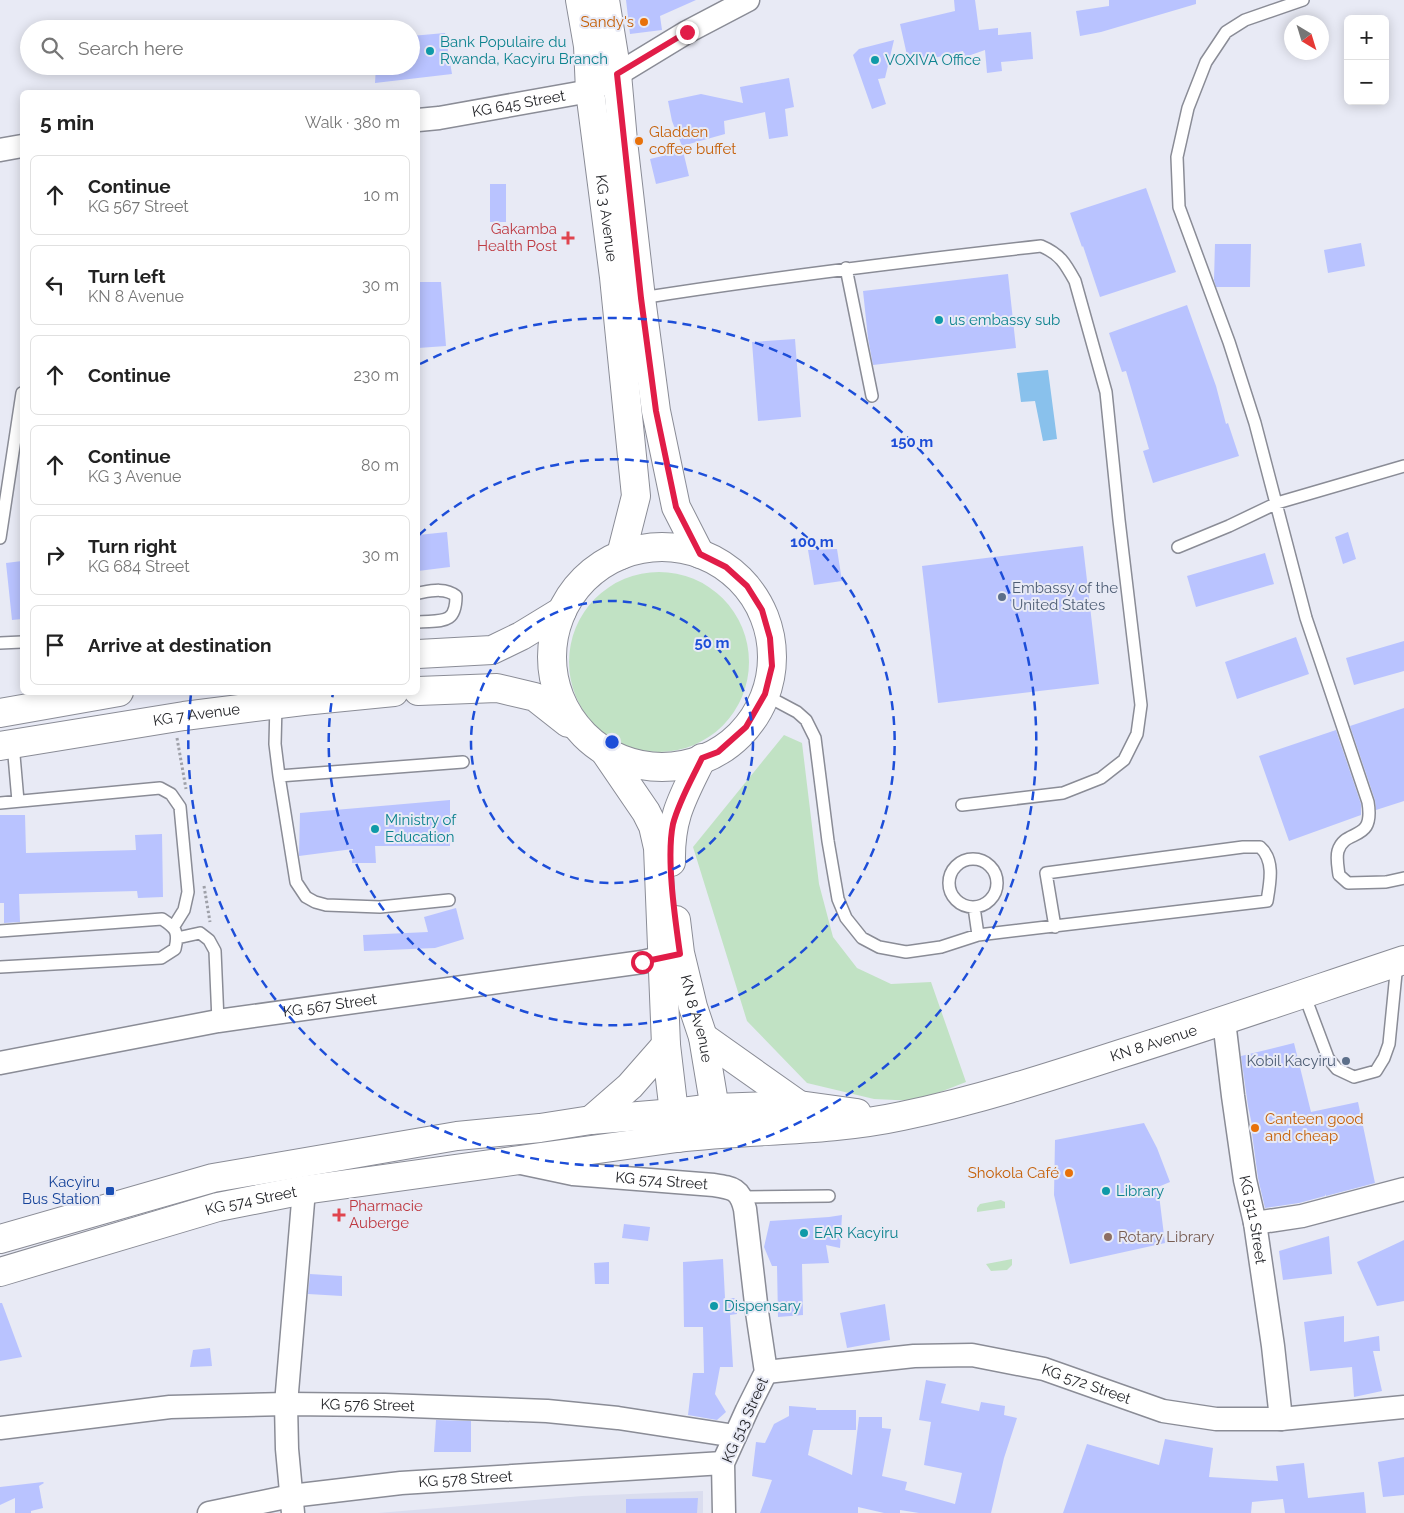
<!DOCTYPE html>
<meta charset="utf-8">
<style>
body{margin:0;font-family:Raleway,sans-serif;background:#f2f2f2;color:#222}
.controls{position:absolute;right:15px;top:15px;display:grid;overflow:hidden;border-radius:8px;box-shadow:0 2px 12px #0003}
.controls button{width:45px;height:45px;display:grid;place-items:center;padding:0;border:0;border-bottom:1px solid #e0e0e0;background:#fff;color:#222;font:25px sans-serif}
.compass{position:absolute;left:1284px;top:15px;width:45px;height:45px;border-radius:50%;background:#fff;box-shadow:0 2px 12px #0003;rotate:142deg}
.stop{position:absolute;width:15px;height:15px;margin:-11px;border:4px solid #e11d48;border-radius:50%;background:#fff}
.stop.end{background:#e11d48;border-color:#fff;box-shadow:0 1px 5px #0008}
.list{margin:0;padding:0;list-style:none}
h2{display:flex;justify-content:space-between;align-items:center;height:65px;margin:0;padding:0 20px;font-size:21px}
h2 small{font-size:16px;font-weight:400;color:#767676}
.list li{display:grid;grid-template-columns:32px 1fr auto;gap:15px;align-items:center;box-sizing:border-box;height:80px;margin:0 10px 10px;padding:0 10px;border:1px solid #e0e0e0;border-radius:8px}
.list b{display:block;font-size:19px;white-space:nowrap}
.list p{margin:0;font-size:16px;white-space:nowrap;color:#767676}
.list em{font-size:16px;font-style:normal;color:#767676}
.icon{flex:none;width:28px;height:28px;fill:none;stroke:currentColor;stroke-width:2;stroke-linecap:round;stroke-linejoin:round}
.map{position:relative;flex:none;width:1404px;height:1513px;overflow:hidden}
.search{position:absolute;background:#fff;box-shadow:0 2px 12px #0003;left:20px;top:20px;width:400px;height:55px;display:flex;align-items:center;gap:12px;box-sizing:border-box;padding:0 18px;border-radius:28px;color:#767676;font-size:19px}
.panel{position:absolute;background:#fff;box-shadow:0 2px 12px #0003;left:20px;top:90px;width:400px;height:605px;border-radius:8px}
.map>svg:first-child{display:block}
.built{fill:#daddef}
.green{fill:#c1e2c4}
.water{fill:#89c1ec}
.building{fill:#b9c3ff}
.lines{fill:none;stroke-linecap:round;stroke-linejoin:round}
.service-casing{stroke:#8a8c96;stroke-width:14}
.minor-casing{stroke:#8a8c96;stroke-width:25}
.tertiary-casing{stroke:#8a8c96;stroke-width:30}
.secondary-casing{stroke:#8a8c96;stroke-width:30}
.path{stroke:#9ea0a8;stroke-width:3;stroke-dasharray:2.5 2.5;stroke-linecap:butt}
.service{stroke:#fff;stroke-width:11}
.minor{stroke:#fff;stroke-width:22}
.tertiary{stroke:#fff;stroke-width:28}
.secondary{stroke:#fff;stroke-width:28}
.route{stroke:#e11d48;stroke-width:6}
.ring{fill:none;stroke:#1d4ed8;stroke-width:2.5;stroke-dasharray:9 6}
.food-dot{fill:#e8710a;stroke:#e8eaf5;stroke-width:2}
.culture-dot{fill:#0f9aa8;stroke:#e8eaf5;stroke-width:2}
.health-dot{fill:#e0444e;stroke:#e8eaf5;stroke-width:2}
.service-dot{fill:#5c6f8a;stroke:#e8eaf5;stroke-width:2}
.transit-dot{fill:#1a4fb4;stroke:#e8eaf5;stroke-width:2}
.education-dot{fill:#8d6e63;stroke:#e8eaf5;stroke-width:2}
.labels{text-anchor:middle;stroke-width:4;stroke-linejoin:round;paint-order:stroke}
.food-label{font-size:15px;fill:#c56008;stroke:#e8eaf5;text-anchor:end}
.culture-label{font-size:15px;fill:#0d838f;stroke:#e8eaf5;text-anchor:start}
.street-label{font-size:15px;fill:#26272b;stroke:#e8eaf5}
.health-label{font-size:15px;fill:#be3a42;stroke:#e8eaf5;text-anchor:end}
.service-label{font-size:15px;fill:#4e5e75;stroke:#e8eaf5;text-anchor:start}
.transit-label{font-size:15px;fill:#164399;stroke:#e8eaf5;text-anchor:end}
.education-label{font-size:15px;fill:#785e54;stroke:#e8eaf5;text-anchor:start}
.centre{fill:#1d4ed8;stroke:#e8eaf5;stroke-width:2.5}
.ring-label{font-size:15px;text-anchor:middle;font-weight:bold;fill:#1d4ed8;stroke:#e8eaf5;stroke-width:4;stroke-linejoin:round;paint-order:stroke}
</style>
<div class="map">
<svg width="1404" height="1513" viewBox="0 0 1404 1513">
<rect width="100%" height="100%" fill="#e8eaf5"/>
<path class="built" d="M703,1491V1513H378L582,1496Z"/>
<path class="green" d="M569 662a90 90 0 1 1 180 0a90 90 0 1 1-180 0Z
M784,735L802,743L819,884L833,937L857,968L891,984L931,982L966,1082L917,1101L874,1099L807,1083L747,1021L693,847Z
M1001,1200L1005,1202V1208L977,1212V1208L980,1204Z
M1012,1259V1265L1007,1270L991,1271L986,1264Z"/>
<path class="water" d="M1048,370L1057,439L1043,441L1035,401L1021,402L1017,373Z"/>
<path class="building" d="M626,0H696L660,16L662,30L630,34Z
M954,0H975L979,30L998,28V35L1031,32L1033,59L1001,62L1002,71L987,73L985,50L965,57L963,51L909,64L900,24L955,11Z
M1109,0H1196V4L1101,32L1080,36L1076,11L1109,6Z
M445,33L452,74L375,83L376,66H411V36Z
M894,40L885,78L878,79L886,104L872,109L853,55L859,49Z
M789,78L794,107L785,109L788,136L769,139L765,112L724,121L725,134L682,146L672,121L668,101L701,94L743,103L740,87Z
M683,151L689,176L656,184L650,159Z
M490,184H506V222H490Z
M1146,188L1176,272L1100,297L1083,246L1082,247L1070,213Z
M1361,243L1365,266L1328,273L1324,250Z
M1215,244H1251L1250,287H1216L1214,280Z
M1008,274L1016,348L873,365L868,338L863,291Z
M418,282H441L446,346L418,348Z
M1187,305L1216,386L1226,424L1228,423L1239,456L1153,483L1143,451L1149,449L1126,371L1122,372L1109,333Z
M795,339L801,417L758,421L752,342Z
M447,532L450,567L418,571V535Z
M1348,532L1356,559L1343,564L1335,537Z
M1083,546L1099,684L938,703L922,566Z
M837,549L842,581L814,585L808,550Z
M1265,553L1274,584L1196,607L1187,576Z
M22,561V619L12,620L6,563Z
M1296,637L1309,674L1237,699L1225,662Z
M1404,641V671L1354,685L1346,658Z
M1404,708V801L1376,810L1375,800L1350,726Z
M1336,730L1361,804V815L1289,841L1259,756Z
M450,800V846H375L376,863H352L353,849L299,856L300,813Z
M0,815H25L26,853L136,850L135,835L162,834L163,897L138,898L137,891L19,894L20,922L4,923V903H0Z
M456,908L464,939L435,948L364,951L363,935L428,932L424,917Z
M1294,1043L1311,1112L1358,1102L1375,1183L1326,1196L1325,1194V1196L1299,1203L1265,1208L1258,1178L1251,1126L1252,1125L1248,1106L1241,1056Z
M1144,1123L1157,1148L1170,1182L1158,1187L1165,1243L1070,1264L1054,1195L1055,1140Z
M842,1215L840,1248L826,1245L829,1263L802,1264L803,1315L778,1317L777,1266H772L764,1247L770,1221L829,1217Z
M624,1224L650,1227L648,1241L622,1238Z
M1329,1236L1332,1274L1283,1280L1279,1251Z
M1404,1240V1301L1377,1306L1357,1262Z
M723,1259L725,1298H735L737,1314L730,1315L733,1367H720L715,1394L726,1412L717,1420L688,1415L693,1373H704L703,1327H684L683,1262Z
M609,1262V1284H595L594,1263Z
M310,1274L342,1276V1296L308,1294Z
M0,1303H2L22,1357L0,1361Z
M885,1304L890,1340L847,1348L840,1313Z
M1344,1316V1342L1379,1336L1380,1351H1373L1382,1391L1354,1397L1352,1367L1310,1371L1304,1322Z
M210,1348L212,1366L190,1367L193,1350Z
M926,1380L946,1384L941,1403L979,1411L981,1402L1005,1406L1004,1415L1017,1418L1004,1458L991,1513H919L900,1510V1513H884L858,1507V1513H760L772,1480L752,1476L756,1442L765,1443L774,1424L789,1416V1406L816,1408V1410H856V1430H813L808,1455L852,1475L859,1417H882V1428L891,1429L882,1476L907,1482L905,1490L955,1504L962,1473L924,1465L931,1422L919,1420Z
M436,1420L471,1421V1452H434Z
M1165,1439L1213,1448L1209,1477L1278,1481L1276,1466L1304,1463L1308,1498L1364,1492L1366,1513H1285L1283,1499L1252,1502L1251,1513H1063L1087,1444L1159,1465Z
M1404,1457V1495L1383,1497L1378,1462Z
M43,1482L44,1483L39,1486L43,1508L31,1511V1513H15V1498L0,1505V1487Z
M698,1498L697,1513H626V1499Z"/>
<g class="lines">
<g class="service-casing">
<path id="service" d="M1303,0L1245,20L1226,32L1206,62L1188,108L1177,157L1179,207L1229,342L1255,423L1306,618L1368,802C1375,844 1345,827 1338,851C1336,858 1338,867 1339,875L1348,883L1386,882L1404,878
M846,268L872,396
M641,298C774,277 907,261 1041,246C1060,254 1065,263 1075,281L1106,392L1119,520L1141,705L1137,734L1124,760L1101,778L1063,793L962,805
M0,538L22,393
M1178,547L1229,526L1277,503L1404,466
M418,593C430,591 445,587 456,596C456,625 442,620 418,622
M0,643L22,642
M765,695L797,712L806,720L815,738L828,841L838,899L846,918L862,938L879,947L906,952L941,947L978,935L1267,901C1270,883 1275,860 1260,847H1243L1046,873L1055,927
M276,704L275,744L279,776L296,882L306,897L315,902L326,905L380,907L449,900
M13,744L18,801
M279,776L463,762
M0,803L160,788L171,794L180,807L188,892L184,910L174,926
M949 883a24 24 0 1 1 48 0a24 24 0 1 1-48 0Z
M974,907L978,935
M0,931L162,919C176,928 179,932 175,949L161,958L0,967
M177,938L200,933L209,940L215,951L218,1021
M1304,994L1328,1058L1337,1069L1354,1077L1376,1071L1384,1058L1389,1044L1397,963
M742,1197L829,1196"/>
</g>
<g class="minor-casing">
<g id="minor">
<path id="s1" d="M418,120L439,118L590,91L687,32L748,0"/>
<path d="M0,150L22,146"/>
<path id="s2" d="M1224,1021L1233,1096L1245,1180L1255,1223L1273,1346L1281,1419"/>
<path id="s3" d="M0,1063L218,1021L642,962L677,954"/>
<path id="s4" d="M521,1163L573,1174L714,1185C733,1188 740,1189 745,1209L757,1312L766,1372L747,1410L723,1463L724,1513"/>
<path d="M1255,1223L1302,1216L1404,1189"/>
<path id="s5" d="M766,1372L914,1356L972,1355L1044,1369L1163,1411L1216,1419H1281L1404,1407"/>
<path id="s6" d="M0,1428L170,1407L286,1404L385,1405L547,1411L618,1418L735,1436"/>
<path id="s7" d="M209,1513L291,1496L401,1483L723,1463"/>
<path d="M293,1513L287,1449L286,1404L304,1190"/>
</g>
</g>
<g class="tertiary-casing">
<g id="tertiary">
<path d="M0,1239L213,1178L457,1136L540,1128L591,1120L674,1113"/>
<path id="s8" d="M0,1272L218,1207L304,1190L677,1138"/>
</g>
</g>
<g class="secondary-casing">
<g id="secondary">
<path id="s9" d="M580,0L588,46L590,91L614,277L636,496L621,555"/>
<path d="M605,0L617,74L623,141L641,298L656,411L676,507L700,554"/>
<circle cx="662" cy="657" r="110"/>
<path d="M418,654L492,650L521,636L562,611"/>
<path d="M418,691L497,688L535,697L568,723"/>
<path d="M0,713L119,692"/>
<path id="s10" d="M0,746L184,716L303,701L394,692"/>
<path id="s11" d="M605,752L646,812L653,826L658,848L666,1045L677,1138C752,1129 828,1132 902,1116C975,1101 1046,1078 1117,1055C1213,1025 1308,992 1404,960"/>
<path d="M671,862C670,817 683,797 702,758"/>
<path id="s12" d="M676,920L680,953L693,1007L703,1037L719,1133"/>
<path d="M703,1037L799,1105"/>
<path d="M674,1113L714,1108L799,1105L857,1113"/>
<path d="M591,1120L630,1086L666,1045"/>
</g>
</g>
<path class="path" d="M177,738L186,789
M204,886L210,922"/>
<use href="#service" class="service"/>
<use href="#minor" class="minor"/>
<use href="#tertiary" class="tertiary"/>
<use href="#secondary" class="secondary"/>
</g>
<g class="lines">
<path class="route" d="M642,962L680,954C675,918 666,858 673,824C679,801 692,779 702,758L718,752L746,727L765,694L772,666L770,638L762,610L747,586L726,567L700,554L676,507L656,411L641,298L617,74L687,32"/>
</g>
<g class="ring">
<circle cx="612" cy="742" r="141"/>
<path d="M419 535A283 283 0 1 1 333 693"/>
<path d="M420 364A424 424 0 1 1 191 694"/>
</g>
<g class="food-dot">
<circle cx="644" cy="22" r="5"/>
<circle cx="639" cy="141" r="5"/>
<circle cx="1255" cy="1128" r="5"/>
<circle cx="1069" cy="1173" r="5"/>
</g>
<g class="culture-dot">
<circle cx="430" cy="51" r="5"/>
<circle cx="875" cy="60" r="5"/>
<circle cx="939" cy="320" r="5"/>
<circle cx="375" cy="829" r="5"/>
<circle cx="1106" cy="1191" r="5"/>
<circle cx="804" cy="1233" r="5"/>
<circle cx="714" cy="1306" r="5"/>
</g>
<g class="health-dot">
<path d="M565.5 230.5h5v5h5v5h-5v5h-5v-5h-5v-5h5z"/>
<path d="M336.5 1207.5h5v5h5v5h-5v5h-5v-5h-5v-5h5z"/>
</g>
<g class="service-dot">
<circle cx="1002" cy="597" r="5"/>
<circle cx="1346" cy="1061" r="5"/>
</g>
<rect class="transit-dot" x="105" y="1186" width="10" height="10" rx="2.5"/>
<circle class="education-dot" cx="1108" cy="1237" r="5"/>
<g class="labels">
<g class="food-label">
<text x="634" y="27">Sandy's</text>
<text x="649" y="137" text-anchor="start">Gladden<tspan x="649" dy="17">coffee buffet</tspan></text>
<text x="1265" y="1124" text-anchor="start">Canteen good<tspan x="1265" dy="17">and cheap</tspan></text>
<text x="1059" y="1178">Shokola Café</text>
</g>
<g class="culture-label">
<text x="440" y="47">Bank Populaire du<tspan x="440" dy="17">Rwanda, Kacyiru Branch</tspan></text>
<text x="885" y="65">VOXIVA Office</text>
<text x="949" y="325">us embassy sub</text>
<text x="385" y="825">Ministry of<tspan x="385" dy="17">Education</tspan></text>
<text x="1116" y="1196">Library</text>
<text x="814" y="1238">EAR Kacyiru</text>
<text x="724" y="1311">Dispensary</text>
</g>
<g class="street-label">
<text dy="5" stroke="none"><textPath href="#s1" startOffset="102">KG 645 Street</textPath></text>
<text dy="5" stroke="none"><textPath href="#s9" startOffset="220">KG 3 Avenue</textPath></text>
<text dy="5" stroke="none"><textPath href="#s10" startOffset="199">KG 7 Avenue</textPath></text>
<text dy="5" stroke="none"><textPath href="#s3" startOffset="335">KG 567 Street</textPath></text>
<text dy="5" stroke="none"><textPath href="#s12" startOffset="101">KN 8 Avenue</textPath></text>
<text dy="5" stroke="none"><textPath href="#s11" startOffset="890">KN 8 Avenue</textPath></text>
<text dy="5" stroke="none"><textPath href="#s4" startOffset="142">KG 574 Street</textPath></text>
<text dy="5" stroke="none"><textPath href="#s8" startOffset="261">KG 574 Street</textPath></text>
<text dy="5" stroke="none"><textPath href="#s2" startOffset="201">KG 511 Street</textPath></text>
<text dy="5" stroke="none"><textPath href="#s5" startOffset="325">KG 572 Street</textPath></text>
<text dy="5" stroke="none"><textPath href="#s6" startOffset="369">KG 576 Street</textPath></text>
<text transform="translate(745 1420) rotate(-66)" y="5">KG 513 Street</text>
<text dy="5" stroke="none"><textPath href="#s7" startOffset="259">KG 578 Street</textPath></text>
</g>
<g class="health-label">
<text x="557" y="234">Gakamba<tspan x="557" dy="17">Health Post</tspan></text>
<text x="349" y="1211" text-anchor="start">Pharmacie<tspan x="349" dy="17">Auberge</tspan></text>
</g>
<g class="service-label">
<text x="1012" y="593">Embassy of the<tspan x="1012" dy="17">United States</tspan></text>
<text x="1336" y="1066" text-anchor="end">Kobil Kacyiru</text>
</g>
<g class="transit-label">
<text x="100" y="1187">Kacyiru<tspan x="100" dy="17">Bus Station</tspan></text>
</g>
<g class="education-label">
<text x="1118" y="1242">Rotary Library</text>
</g>
</g>
<circle cx="612" cy="742" r="8" class="centre"/>
<g class="ring-label">
<text x="912" y="447">150 m</text>
<text x="812" y="547">100 m</text>
<text x="712" y="648">50 m</text>
</g>
</svg>
<div class="controls">
<button>+</button>
<button>−</button>
</div>
<svg class="compass" viewBox="-18 -18 36 36"><path d="M0-13l5 13h-10z" fill="#e53935"/><path d="M0 13l5-13h-10z" fill="#767676"/></svg>
<div class="stop" style="left:642px;top:962px"></div>
<div class="stop end" style="left:687px;top:32px"></div>
<div class="search"><svg class="icon" aria-label="search" viewBox="0 0 24 24"><circle cx="10" cy="10" r="6"/><path d="M15 15l6 6"/></svg>Search here</div>
<section class="panel">
<h2>5 min<small>Walk · 380 m</small></h2>
<ul class="list">
<li><svg class="icon" aria-label="ahead" viewBox="0 0 24 24"><path d="M12 20V5M6 11l6-6 6 6"/></svg><div><b>Continue</b><p>KG 567 Street</p></div><em>10 m</em></li>
<li><svg class="icon" aria-label="left" viewBox="0 0 24 24"><path d="M17 20v-9H6M10 6l-5 5 5 5"/></svg><div><b>Turn left</b><p>KN 8 Avenue</p></div><em>30 m</em></li>
<li><svg class="icon" aria-label="ahead" viewBox="0 0 24 24"><path d="M12 20V5M6 11l6-6 6 6"/></svg><div><b>Continue</b></div><em>230 m</em></li>
<li><svg class="icon" aria-label="ahead" viewBox="0 0 24 24"><path d="M12 20V5M6 11l6-6 6 6"/></svg><div><b>Continue</b><p>KG 3 Avenue</p></div><em>80 m</em></li>
<li><svg class="icon" aria-label="right" viewBox="0 0 24 24"><path d="M7 20v-9h11M14 6l5 5-5 5"/></svg><div><b>Turn right</b><p>KG 684 Street</p></div><em>30 m</em></li>
<li><svg class="icon" aria-label="arrive" viewBox="0 0 24 24"><path d="M6 21V4h12l-3 4 3 4H6"/></svg><div><b>Arrive at destination</b></div></li>
</ul>
</section>
</div>
